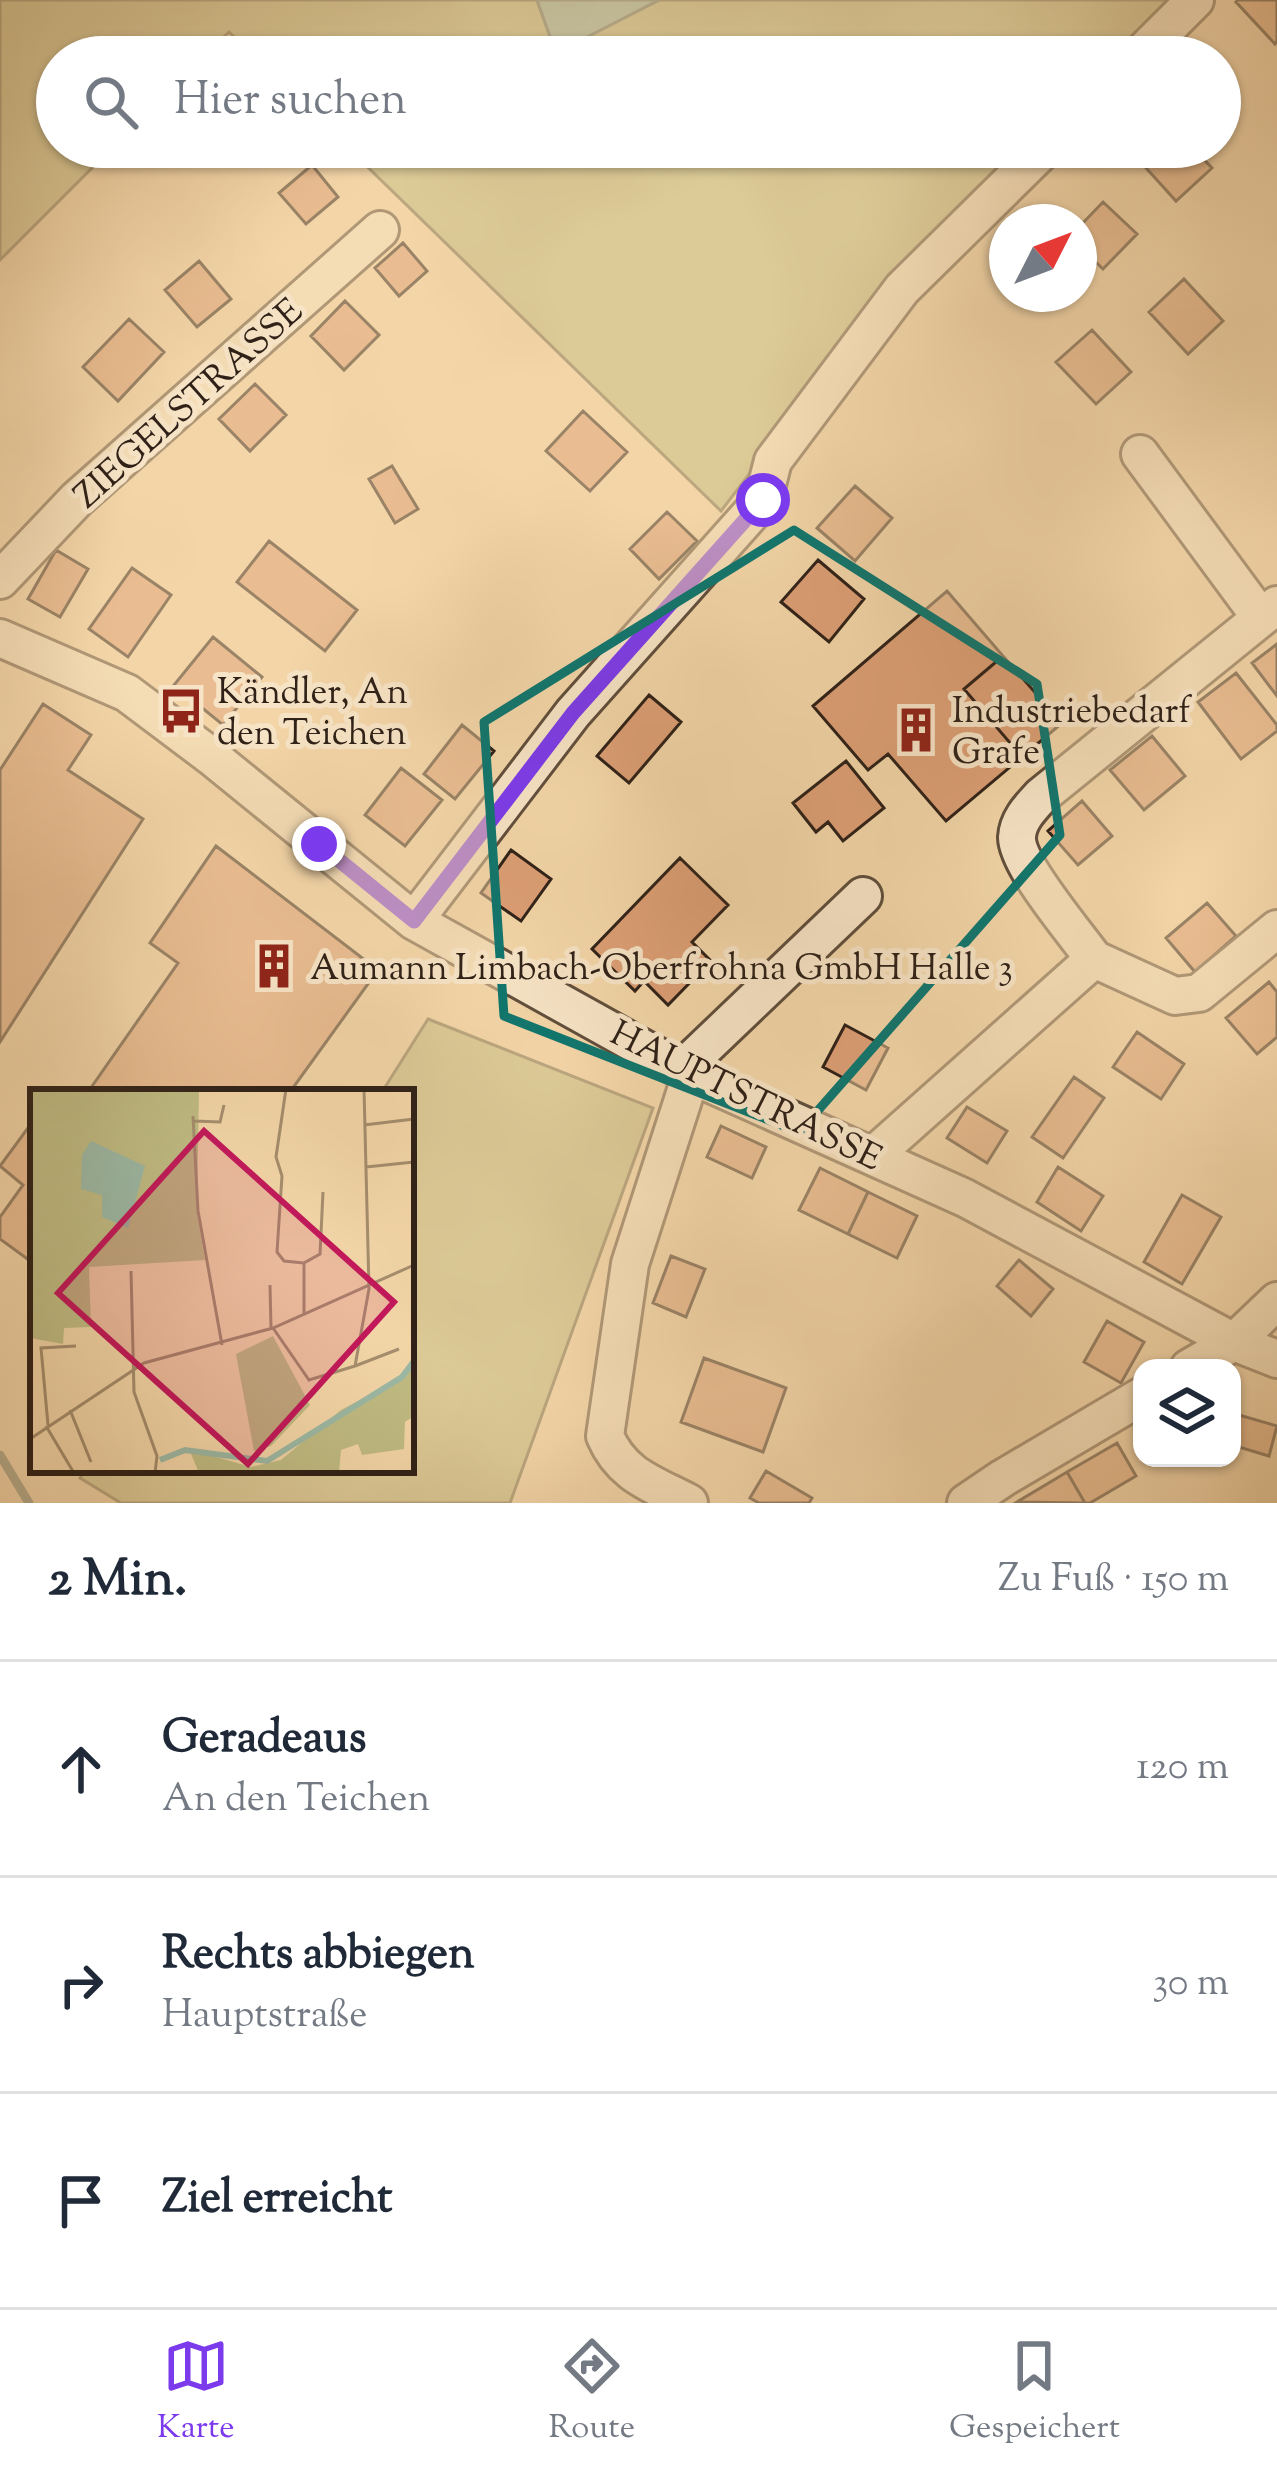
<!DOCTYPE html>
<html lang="de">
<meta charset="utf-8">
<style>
body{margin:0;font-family:"Sorts Mill Goudy",serif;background:#f2f2f3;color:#1f2937}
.controls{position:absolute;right:36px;bottom:36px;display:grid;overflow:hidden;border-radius:24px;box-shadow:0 3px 9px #0004}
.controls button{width:108px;height:108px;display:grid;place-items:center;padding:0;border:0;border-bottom:3px solid #e0e1e3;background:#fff;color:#1f2937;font:60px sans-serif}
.compass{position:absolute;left:989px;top:204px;width:108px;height:108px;border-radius:50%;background:#fff;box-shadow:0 3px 9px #0004;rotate:48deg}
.stop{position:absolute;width:36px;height:36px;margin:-27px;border:9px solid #7c3aed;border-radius:50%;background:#fff}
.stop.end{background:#7c3aed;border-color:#fff;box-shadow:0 3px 12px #0008}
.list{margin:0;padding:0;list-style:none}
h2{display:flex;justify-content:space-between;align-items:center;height:156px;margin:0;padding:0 48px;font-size:51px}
h2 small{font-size:39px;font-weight:400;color:#747a83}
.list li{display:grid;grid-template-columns:78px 1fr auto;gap:36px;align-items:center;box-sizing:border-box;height:216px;padding:0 48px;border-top:3px solid #e0e1e3}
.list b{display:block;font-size:45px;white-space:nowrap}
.list p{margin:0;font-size:39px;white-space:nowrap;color:#747a83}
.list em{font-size:39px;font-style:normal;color:#747a83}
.icon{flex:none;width:66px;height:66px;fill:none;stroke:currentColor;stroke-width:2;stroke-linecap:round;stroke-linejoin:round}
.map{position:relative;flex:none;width:1277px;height:1503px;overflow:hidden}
.search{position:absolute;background:#fff;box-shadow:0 3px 9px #0004;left:36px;right:36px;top:36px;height:132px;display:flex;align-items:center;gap:30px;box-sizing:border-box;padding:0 42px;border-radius:66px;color:#747a83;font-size:45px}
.sheet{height:804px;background:#fff}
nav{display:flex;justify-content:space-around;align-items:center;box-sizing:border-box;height:168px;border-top:3px solid #e0e1e3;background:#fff;font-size:33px;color:#747a83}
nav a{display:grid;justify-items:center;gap:6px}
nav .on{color:#7c3aed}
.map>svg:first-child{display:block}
.green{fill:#c0bc84;stroke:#786e4e;stroke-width:3}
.water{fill:#9cb9a5;stroke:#707c6d;stroke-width:3}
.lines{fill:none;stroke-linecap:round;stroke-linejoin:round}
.stream{stroke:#707c6d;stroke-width:9}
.building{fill:#dd9f75;stroke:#2f2118;stroke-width:3}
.minor-casing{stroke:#604e3c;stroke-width:42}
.minor{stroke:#f7e4c6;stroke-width:36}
.route{stroke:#7c3aed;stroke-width:15}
.marked{fill:none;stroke:#0f766e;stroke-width:9;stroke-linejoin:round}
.labels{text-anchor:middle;stroke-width:10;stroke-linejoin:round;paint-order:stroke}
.street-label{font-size:36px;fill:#2f2118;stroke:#f7e4c6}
.poi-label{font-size:36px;fill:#2f2118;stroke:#f7e4c6;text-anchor:start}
.inset-river{fill:none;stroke:#9cb9a5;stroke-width:6}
.inset-road{fill:none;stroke:#a58e6e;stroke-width:3}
.view{fill:#c2185b;fill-opacity:0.15;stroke:#c2185b;stroke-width:6}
.inset-edge{fill:none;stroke:#2f2118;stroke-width:6}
</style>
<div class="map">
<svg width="1277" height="1503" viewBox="0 0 1277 1503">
<rect width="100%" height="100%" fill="#f3d6a8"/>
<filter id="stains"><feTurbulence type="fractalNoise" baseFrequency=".00167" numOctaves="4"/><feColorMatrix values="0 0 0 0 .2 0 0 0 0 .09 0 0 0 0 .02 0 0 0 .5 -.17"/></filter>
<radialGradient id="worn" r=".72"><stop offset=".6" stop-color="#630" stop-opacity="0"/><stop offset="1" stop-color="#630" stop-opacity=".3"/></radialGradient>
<path class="green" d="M0,0H537L556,53L659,0H1196L1136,57H255L229,32L203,57H57V147H113L0,260Z
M347,147H1041L885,296L721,511Z
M428,1019L653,1108L510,1503H121L80,1478L85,1470H411V1092H382Z"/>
<path class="water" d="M537,0H659L556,53Z"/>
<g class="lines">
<path class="stream" d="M0,1455L29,1503"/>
</g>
<path class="building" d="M1238,0H1277V41L1275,44L1236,2Z
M1150,147H1192L1212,168L1176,201L1138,159Z
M312,165L338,197L306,224L279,193Z
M1103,202L1137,234L1103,269L1079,246V227Z
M403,243L427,271L399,296L375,268Z
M199,261L231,299L197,327L165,290Z
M1184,279L1223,321L1188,354L1149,312Z
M345,301L379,335L344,370L311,336Z
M129,319L164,352L118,401L83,367Z
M1092,330L1131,372L1096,404L1056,362Z
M255,384L286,415L250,451L219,419Z
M583,411L627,452L590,491L546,451Z
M392,466L418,509L395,523L369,479Z
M855,486L892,518L855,561L817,528Z
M667,512L697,541L659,579L630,549Z
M269,541L357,610L325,651L237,582Z
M56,550L88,569L60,617L28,599Z
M818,560L864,599L829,642L781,602Z
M132,568L171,595L128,657L89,629Z
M947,591L1003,656L964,689L1022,757L946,821L888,754L868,770L813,706Z
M213,637L262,677L223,725L174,685Z
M1277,644V696L1252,663Z
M1003,656L1062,723L1022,757L964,689Z
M1236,673L1277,725V731L1241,759L1198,702Z
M649,695L681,722L629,783L597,756Z
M43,704L91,735L68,770L143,819L0,1042V770Z
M462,725L494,751L455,799L424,774Z
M1152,736L1185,776L1144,810L1110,770Z
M846,761L884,808L843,841L828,822L816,832L793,803Z
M401,768L442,800L405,846L365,815Z
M1082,801L1112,836L1078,865L1048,831Z
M216,846L378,970L290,1092H88L178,963L150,943Z
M511,850L551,879L521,921L481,893Z
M680,858L728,905L692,942L711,961L668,1005L644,981L635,991L592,949Z
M1207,903L1236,936L1195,972L1166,938Z
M1269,982L1277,992V1037L1257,1054L1226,1018Z
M845,1025L888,1048L866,1090L823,1067Z
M1137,1032L1184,1064L1161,1099L1113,1067Z
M1074,1077L1104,1098L1063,1158L1032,1137Z
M967,1107L1007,1131L987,1163L947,1138Z
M33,1121V1263L0,1239V1217L23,1185L0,1166Z
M721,1126L766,1147L752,1178L707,1157Z
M1058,1167L1103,1196L1081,1231L1037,1202Z
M820,1168L868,1192L848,1234L799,1210Z
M868,1192L917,1216L897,1258L848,1234Z
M1182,1195L1221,1217L1182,1284L1144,1262Z
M671,1256L705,1269L686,1317L653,1303Z
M1019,1260L1053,1289L1031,1316L997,1286Z
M1107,1321L1144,1342L1121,1383L1084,1362Z
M704,1358L786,1388L763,1452L681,1422Z
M1232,1413L1277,1426L1269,1456L1232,1445Z
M1117,1443L1136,1476L1090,1503H1085L1067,1472Z
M766,1471L812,1498L809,1503H759L750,1498Z
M1067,1472L1085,1503L1017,1502Z"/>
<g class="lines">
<g class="minor-casing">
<path id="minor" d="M1138,57L1195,0
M1140,454L1261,618
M0,580L77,499L380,230
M0,638L127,693L212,757L414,921L691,1075L965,1198L1234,1342L1277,1359
M414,921L573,713L763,500L773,461L902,289L1046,147
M1094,959C1076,934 1016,864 1017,837C1018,820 1030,808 1041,796L1277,605
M681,1070L863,896
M874,1155L1094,959L1175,996L1199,993L1277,929
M1189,1368L1234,1342L1277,1301
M689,1503C653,1484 622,1476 605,1436L630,1264L691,1075
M966,1503L1003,1478L1142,1396"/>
</g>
<use href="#minor" class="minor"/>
</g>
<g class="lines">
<path class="route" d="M319,844L414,921L573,713L763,500"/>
</g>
<path d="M0 0H1277V1503H0ZM794,530L1037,684L1060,835L799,1132L504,1016L484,722Z" fill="#f3d6a8" fill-opacity=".55" fill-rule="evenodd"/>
<path class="marked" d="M794,530L1037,684L1060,835L799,1132L504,1016L484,722Z"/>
<defs>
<g id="bus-bare" transform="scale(3.6)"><path d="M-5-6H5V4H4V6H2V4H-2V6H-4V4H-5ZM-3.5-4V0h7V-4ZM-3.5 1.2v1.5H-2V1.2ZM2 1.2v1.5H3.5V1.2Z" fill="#8f2418" stroke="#f7e4c6" stroke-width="2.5" paint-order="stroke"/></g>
<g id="building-bare" transform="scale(3.6)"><path d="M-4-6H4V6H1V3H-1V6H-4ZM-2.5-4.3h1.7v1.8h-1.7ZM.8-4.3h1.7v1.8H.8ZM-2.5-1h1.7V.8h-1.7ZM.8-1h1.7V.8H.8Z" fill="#8f2418" stroke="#f7e4c6" stroke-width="2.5" paint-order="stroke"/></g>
</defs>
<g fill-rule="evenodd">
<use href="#bus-bare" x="181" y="711"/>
<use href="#building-bare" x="916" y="730"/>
<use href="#building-bare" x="274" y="966"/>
</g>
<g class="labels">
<g class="street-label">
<text transform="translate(187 402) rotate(-42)" y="13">ZIEGELSTRASSE</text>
<text transform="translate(747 1094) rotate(26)" y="13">HAUPTSTRASSE</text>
</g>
<g class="poi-label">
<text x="217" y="703">Kändler, An<tspan x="217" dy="41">den Teichen</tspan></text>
<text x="952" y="722">Industriebedarf<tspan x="952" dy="41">Grafe</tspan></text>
<text x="310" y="979">Aumann Limbach-Oberfrohna GmbH Halle 3</text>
</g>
</g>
<g transform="translate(30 1089)">
<rect width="384" height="384" fill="#f3d6a8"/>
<path d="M0,0H169L167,125L175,171L59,178L61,238L34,239L33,255L0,249ZM243,247L280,316L241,357L224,362L206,265ZM384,271V327L375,333L374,360L332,366L328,355L311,361L309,384H169L159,360L221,378L251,371L311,321L372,289Z" fill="#c0bc84"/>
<path d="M61,52L115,77L98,139L72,128V106L51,100L52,66Z" fill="#9cb9a5"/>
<path class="inset-river" d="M130,371L155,361L237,372L372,288L384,272"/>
<path class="inset-road" d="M256,0L246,68L252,87L247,163L254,172L274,174M163,27L168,122L192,256M164,32L190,33L194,16M334,36L384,30M336,78L384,73M101,182L104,303L127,367L125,384M240,196L241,239M274,225V174L290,165L293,103M243,239L279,291L325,277L339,200L334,0M325,277L369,260M40,321L61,373M18,336L11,259L46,257M16,337L44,384M0,350L114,274L243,239L384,176"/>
<path class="view" d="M174,42L364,213L218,375L28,204Z"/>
<rect width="384" height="384" class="inset-edge"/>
</g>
<rect width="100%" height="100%" filter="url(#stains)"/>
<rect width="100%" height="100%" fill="url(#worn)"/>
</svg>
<div class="controls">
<button><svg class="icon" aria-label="layers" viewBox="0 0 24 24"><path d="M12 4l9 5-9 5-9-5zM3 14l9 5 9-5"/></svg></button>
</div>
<svg class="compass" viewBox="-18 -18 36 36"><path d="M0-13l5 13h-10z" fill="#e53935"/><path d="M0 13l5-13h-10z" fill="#747a83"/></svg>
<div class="stop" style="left:763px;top:500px"></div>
<div class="stop end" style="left:319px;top:844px"></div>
<div class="search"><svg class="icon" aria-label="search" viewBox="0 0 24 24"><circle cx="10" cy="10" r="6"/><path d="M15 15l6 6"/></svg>Hier suchen</div>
</div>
<section class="sheet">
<h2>2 Min.<small>Zu Fuß · 150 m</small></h2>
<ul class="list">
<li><svg class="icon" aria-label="ahead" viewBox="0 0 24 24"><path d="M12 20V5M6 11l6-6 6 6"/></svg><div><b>Geradeaus</b><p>An den Teichen</p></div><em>120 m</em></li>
<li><svg class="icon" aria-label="right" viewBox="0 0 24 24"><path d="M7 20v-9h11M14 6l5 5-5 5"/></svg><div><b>Rechts abbiegen</b><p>Hauptstraße</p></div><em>30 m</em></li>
<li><svg class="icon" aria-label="arrive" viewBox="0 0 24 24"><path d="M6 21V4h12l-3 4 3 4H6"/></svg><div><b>Ziel erreicht</b></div></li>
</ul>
</section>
<nav>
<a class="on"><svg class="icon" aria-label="map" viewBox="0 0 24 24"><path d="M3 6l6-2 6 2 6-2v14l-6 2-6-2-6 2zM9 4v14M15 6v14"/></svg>Karte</a>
<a><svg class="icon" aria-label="directions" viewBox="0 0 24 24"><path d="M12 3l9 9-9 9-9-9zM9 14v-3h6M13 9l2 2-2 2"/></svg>Route</a>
<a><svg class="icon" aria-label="saved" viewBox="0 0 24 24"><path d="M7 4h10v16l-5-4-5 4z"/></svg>Gespeichert</a>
</nav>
